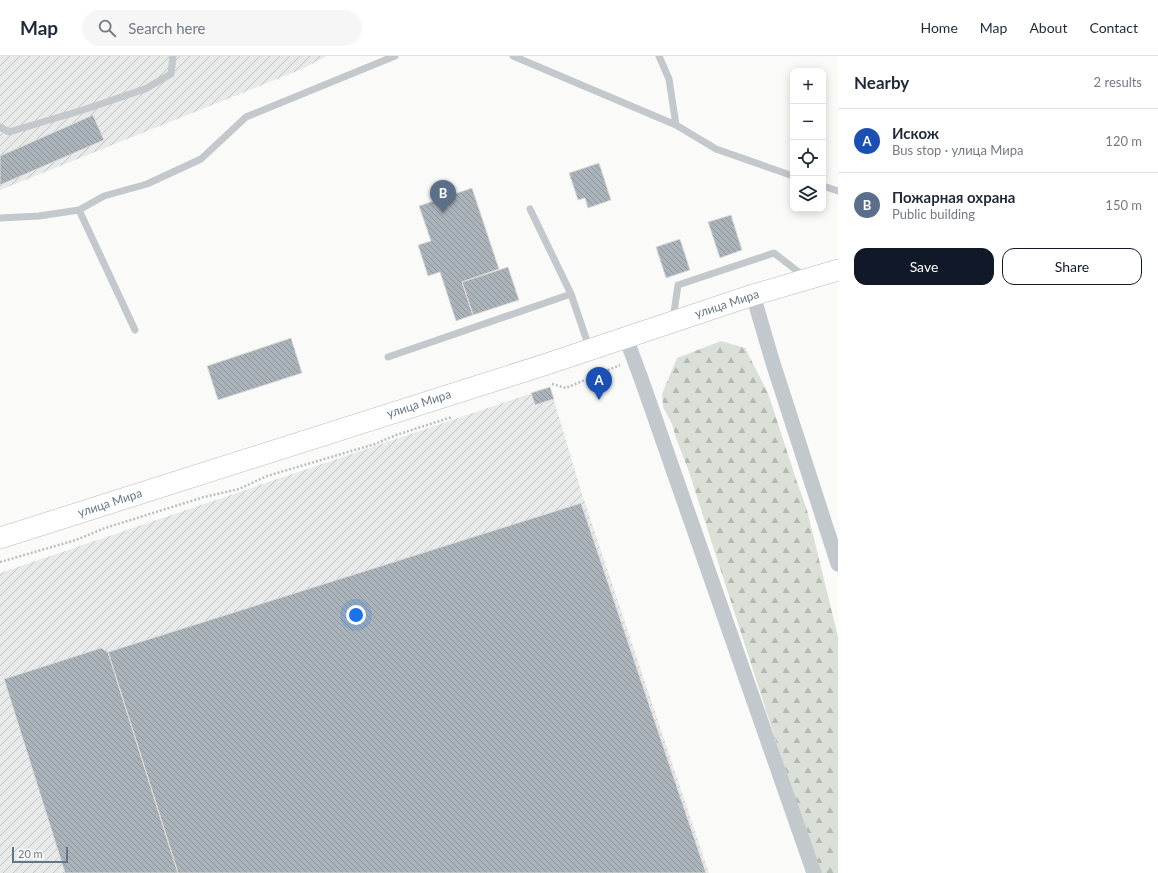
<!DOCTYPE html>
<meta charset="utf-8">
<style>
body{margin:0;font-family:Lato,sans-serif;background:#f6f6f7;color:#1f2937}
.controls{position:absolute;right:12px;top:12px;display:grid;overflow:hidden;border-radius:8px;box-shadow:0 2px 10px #0003}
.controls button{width:36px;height:36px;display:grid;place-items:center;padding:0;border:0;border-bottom:1px solid #e0e1e3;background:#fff;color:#1f2937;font:20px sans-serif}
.scale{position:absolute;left:12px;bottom:10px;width:56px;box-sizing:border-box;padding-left:4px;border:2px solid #657683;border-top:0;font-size:11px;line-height:14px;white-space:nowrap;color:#657683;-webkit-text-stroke:3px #fff;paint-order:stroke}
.you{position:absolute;left:356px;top:559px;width:14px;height:14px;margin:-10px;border:3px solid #fff;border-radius:50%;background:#1a73e8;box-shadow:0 0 0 6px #1a73e833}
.badge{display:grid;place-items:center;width:26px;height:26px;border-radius:50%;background:#111827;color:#fff;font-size:13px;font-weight:700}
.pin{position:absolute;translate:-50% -33px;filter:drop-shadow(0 1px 2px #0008)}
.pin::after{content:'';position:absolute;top:21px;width:14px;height:12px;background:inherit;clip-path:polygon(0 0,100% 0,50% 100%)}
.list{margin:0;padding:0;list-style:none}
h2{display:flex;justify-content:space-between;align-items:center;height:52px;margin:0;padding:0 16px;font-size:17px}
h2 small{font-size:13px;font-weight:400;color:#747a83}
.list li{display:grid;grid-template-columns:26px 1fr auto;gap:12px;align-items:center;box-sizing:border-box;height:64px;padding:0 16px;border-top:1px solid #e0e1e3}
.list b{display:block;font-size:15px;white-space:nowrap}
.list p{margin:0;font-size:13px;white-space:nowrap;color:#747a83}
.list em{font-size:13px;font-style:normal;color:#747a83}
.actions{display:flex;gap:8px;padding:12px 16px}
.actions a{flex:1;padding:9px 0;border:1px solid #111827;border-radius:12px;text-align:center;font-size:14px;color:#111827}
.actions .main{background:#111827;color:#fff}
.icon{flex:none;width:22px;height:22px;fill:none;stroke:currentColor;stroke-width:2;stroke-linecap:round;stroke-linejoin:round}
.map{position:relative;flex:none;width:838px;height:817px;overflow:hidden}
header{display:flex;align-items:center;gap:24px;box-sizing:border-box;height:56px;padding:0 20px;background:#fff;border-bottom:1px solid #e0e1e3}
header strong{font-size:19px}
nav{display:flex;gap:22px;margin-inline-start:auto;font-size:14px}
.search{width:280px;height:36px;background:#f6f6f7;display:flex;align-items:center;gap:10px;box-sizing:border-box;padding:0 14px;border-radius:22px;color:#747a83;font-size:15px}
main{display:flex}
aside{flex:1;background:#fff}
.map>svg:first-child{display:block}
.industrial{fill:url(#industrial-furrows)}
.forest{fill:url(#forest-firs)}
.building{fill:url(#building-back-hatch);stroke:#dcdcda}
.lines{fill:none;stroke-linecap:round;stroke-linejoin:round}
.secondary-casing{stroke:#b3babf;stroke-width:22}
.path{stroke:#bbbfc2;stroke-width:2.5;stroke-dasharray:2 2;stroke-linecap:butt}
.lane{stroke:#c3c8cc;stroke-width:7}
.street{stroke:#c3c8cc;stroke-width:15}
.secondary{stroke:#fff;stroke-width:21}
.labels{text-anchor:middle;stroke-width:4;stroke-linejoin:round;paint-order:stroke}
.street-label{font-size:12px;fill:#657683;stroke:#fff}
</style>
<header>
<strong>Map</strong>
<div class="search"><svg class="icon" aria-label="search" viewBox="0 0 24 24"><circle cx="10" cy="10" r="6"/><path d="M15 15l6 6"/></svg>Search here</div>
<nav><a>Home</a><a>Map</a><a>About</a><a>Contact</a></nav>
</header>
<main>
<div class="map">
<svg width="838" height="817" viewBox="0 0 838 817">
<defs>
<pattern id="industrial-furrows" width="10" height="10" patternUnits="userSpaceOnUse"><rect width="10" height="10" fill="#e8e9e9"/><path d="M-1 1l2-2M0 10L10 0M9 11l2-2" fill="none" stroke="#c0c1c2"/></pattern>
<pattern id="forest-firs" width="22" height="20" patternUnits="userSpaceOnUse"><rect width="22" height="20" fill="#dadfd7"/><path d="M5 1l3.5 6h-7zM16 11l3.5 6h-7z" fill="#b4b9b4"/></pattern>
<pattern id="building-back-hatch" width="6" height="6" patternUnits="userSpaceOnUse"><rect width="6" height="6" fill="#aab3b9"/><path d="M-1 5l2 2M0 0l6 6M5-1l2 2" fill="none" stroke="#8e969c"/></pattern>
</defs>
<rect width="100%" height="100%" fill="#fafaf8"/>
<path class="industrial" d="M0,0H327L302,13L0,134Z
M550,331L581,435L709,817H0V517Z"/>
<path class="forest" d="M721,285L745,292L768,337L797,426L807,454L838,581V817H820L777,688L688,413L676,382L672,368L663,351L662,338L677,302Z"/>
<path class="building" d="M93,59L104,84L0,129V100Z
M599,107L611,144L588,152L585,142L578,144L569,117Z
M472,132L499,213L462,226L473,259L456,265L440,216L428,220L418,189L431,185L419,150Z
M731,159L742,194L720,202L708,166Z
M680,183L690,214L666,222L656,191Z
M508,211L519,244L473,259L462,226Z
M291,282L302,317L218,344L207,310Z
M550,331L554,343L535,349L531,337Z
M581,447L706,817H178L108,596Z
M101,592L108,596L178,817H65L4,623Z"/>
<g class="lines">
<g class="secondary-casing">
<path id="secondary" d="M0,482L547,308L753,239L838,214"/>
</g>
<path class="path" d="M552,328L566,332L620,309
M0,506L76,484L105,472L204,441L239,433L267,420L375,388L396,379L452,361"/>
<path class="lane" d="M513,0L676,69L716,93L793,120
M659,0L669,23L676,69
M0,71L9,76L83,54L145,33L171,18L173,0
M823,130L838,135
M530,153L571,238L589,291
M79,154L135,274
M0,162L39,160L79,154L104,140L147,128L201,103L246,61L395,0
M673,263L678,229L774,197L805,221
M388,301L571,238"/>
<path class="street" d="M753,239L772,304L838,508
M626,282L642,325L814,817"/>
<use href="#secondary" class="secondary"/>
</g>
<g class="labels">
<g class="street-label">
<text transform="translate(727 248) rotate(-18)" y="4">улица Мира</text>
<text transform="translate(419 348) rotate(-18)" y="4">улица Мира</text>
<text transform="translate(110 447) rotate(-18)" y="4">улица Мира</text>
</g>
</g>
</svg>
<div class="controls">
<button>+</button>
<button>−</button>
<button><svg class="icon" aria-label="locate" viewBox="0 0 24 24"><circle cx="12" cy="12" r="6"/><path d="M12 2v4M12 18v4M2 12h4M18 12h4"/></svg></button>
<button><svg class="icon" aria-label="layers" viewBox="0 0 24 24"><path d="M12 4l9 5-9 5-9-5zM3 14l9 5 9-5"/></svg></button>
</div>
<div class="scale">20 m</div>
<div class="you"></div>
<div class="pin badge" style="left:599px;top:344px;background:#1a4fb4">A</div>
<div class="pin badge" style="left:443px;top:157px;background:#5c6f8a">B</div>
</div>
<aside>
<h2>Nearby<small>2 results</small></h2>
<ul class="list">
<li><span class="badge" style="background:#1a4fb4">A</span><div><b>Искож</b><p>Bus stop · улица Мира</p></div><em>120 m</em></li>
<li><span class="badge" style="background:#5c6f8a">B</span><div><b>Пожарная охрана</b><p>Public building</p></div><em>150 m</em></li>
</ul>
<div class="actions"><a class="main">Save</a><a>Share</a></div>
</aside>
</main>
